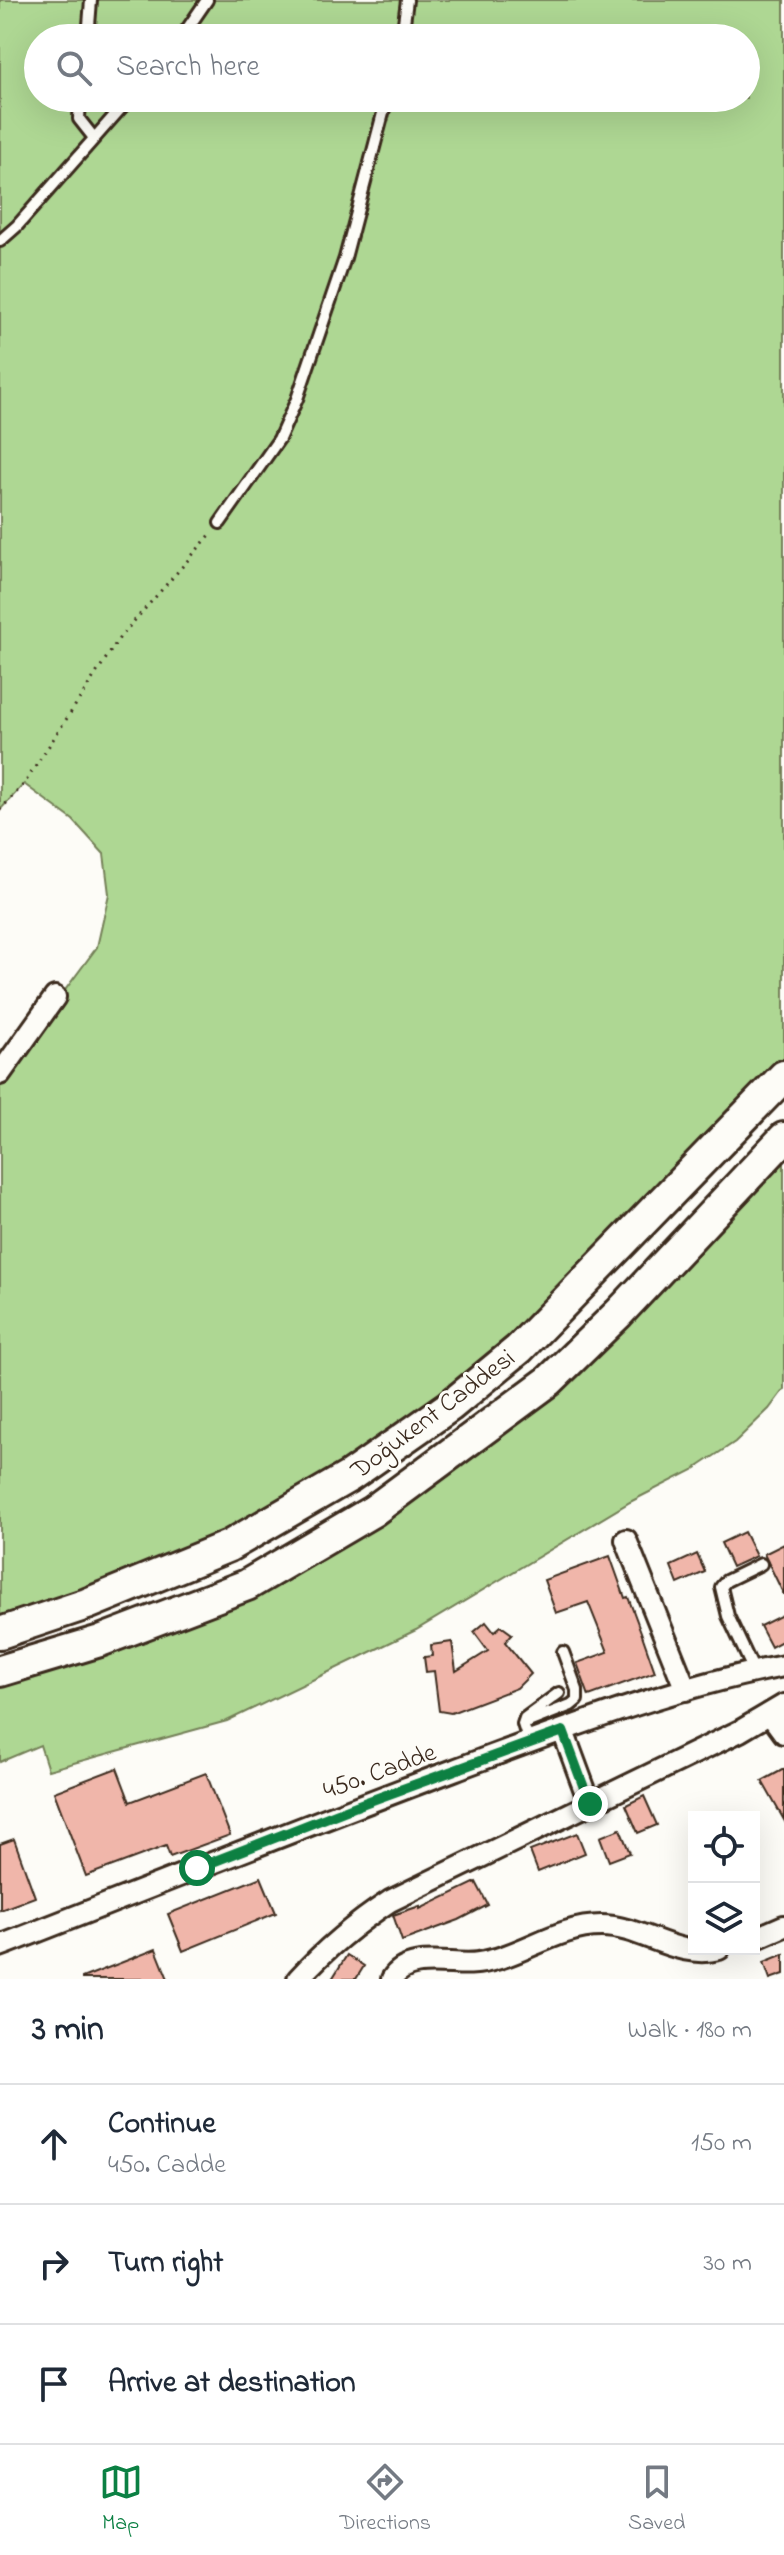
<!DOCTYPE html>
<meta charset="utf-8">
<style>
body{margin:0;font-family:"Indie Flower",sans-serif;background:#f2f2f3;color:#1f2937}
.controls{position:absolute;right:24px;bottom:24px;display:grid;overflow:hidden;border-radius:0px;box-shadow:0 8px 32px #0002}
.controls button{width:72px;height:72px;display:grid;place-items:center;padding:0;border:0;border-bottom:2px solid #e0e1e3;background:#fff;color:#1f2937;font:40px sans-serif}
.stop{position:absolute;width:24px;height:24px;margin:-18px;border:6px solid #0b8043;border-radius:50%;background:#fff}
.stop.end{background:#0b8043;border-color:#fff;box-shadow:0 2px 8px #0008}
.list{margin:0;padding:0;list-style:none}
h2{display:flex;justify-content:space-between;align-items:center;height:104px;margin:0;padding:0 32px;font-size:34px}
h2 small{font-size:26px;font-weight:400;color:#747a83}
.list li{display:grid;grid-template-columns:52px 1fr auto;gap:24px;align-items:center;box-sizing:border-box;height:120px;padding:0 32px;border-top:2px solid #e0e1e3}
.list b{display:block;font-size:30px;white-space:nowrap}
.list p{margin:0;font-size:26px;white-space:nowrap;color:#747a83}
.list em{font-size:26px;font-style:normal;color:#747a83}
.icon{flex:none;width:44px;height:44px;fill:none;stroke:currentColor;stroke-width:2;stroke-linecap:round;stroke-linejoin:round}
.map{position:relative;flex:none;width:784px;height:1979px;overflow:hidden}
.search{position:absolute;background:#fff;box-shadow:0 8px 32px #0002;left:24px;right:24px;top:24px;height:88px;display:flex;align-items:center;gap:20px;box-sizing:border-box;padding:0 28px;border-radius:44px;color:#747a83;font-size:30px}
.sheet{height:464px;background:#fff}
nav{display:flex;justify-content:space-around;align-items:center;box-sizing:border-box;height:112px;border-top:2px solid #e0e1e3;background:#fff;font-size:22px;color:#747a83}
nav a{display:grid;justify-items:center;gap:4px}
nav .on{color:#0b8043}
.map>svg:first-child{display:block}
.green{fill:#aed793;stroke:#748058;stroke-width:2;fill-rule:evenodd}
.building{fill:#f0b6aa;stroke:#3b2a1e;stroke-width:2}
.lines{fill:none;stroke-linecap:round;stroke-linejoin:round}
.lane-casing{stroke:#3b2a1e;stroke-width:16}
.street-casing{stroke:#3b2a1e;stroke-width:26}
.primary-casing{stroke:#3b2a1e;stroke-width:36}
.path{stroke:#3b2a1e;stroke-width:3;stroke-dasharray:2 6;stroke-linecap:butt}
.lane{stroke:#fdfcf7;stroke-width:10}
.street{stroke:#fdfcf7;stroke-width:20}
.primary{stroke:#fdfcf7;stroke-width:30}
.route{stroke:#0b8043;stroke-width:10}
.labels{text-anchor:middle;stroke-width:6;stroke-linejoin:round;paint-order:stroke}
.street-label{font-size:26px;fill:#3b2a1e;stroke:#fdfcf7}
</style>
<div class="map">
<svg width="784" height="1979" viewBox="0 0 784 1979">
<rect width="100%" height="100%" fill="#fdfcf7"/>
<filter id="ink" filterUnits="userSpaceOnUse"><feTurbulence type="fractalNoise" baseFrequency=".0125" numOctaves="2"/><feDisplacementMap in="SourceGraphic" scale="16" xChannelSelector="R" yChannelSelector="G"/><feConvolveMatrix kernelMatrix="1 2 1 2 8 2 1 2 1" color-interpolation-filters="sRGB"/></filter>
<g filter="url(#ink)">
<path class="green" d="M0,0H784V1076L589,1280L350,1476L0,1633V1078L97,947L109,894L104,854L73,820L24,784L0,810ZM38,38H746V98H38Z
M784,1138V1389L769,1409L735,1442L693,1470L630,1502L416,1630L227,1721L48,1770L40,1745L0,1762V1671L247,1585L476,1437Z"/>
<path class="building" d="M744,1532L756,1556L732,1567L721,1543Z
M784,1544V1595L764,1554Z
M697,1554L705,1572L678,1584L671,1566Z
M610,1556L625,1598L628,1597L641,1632L655,1672L589,1696L577,1663L608,1652L588,1602L556,1613L544,1580Z
M784,1614V1640L771,1647L760,1626Z
M486,1622L494,1632L501,1626L512,1634L505,1642L531,1674L517,1688L451,1713L439,1711L434,1671L426,1672L424,1657L432,1656L431,1645L452,1642L456,1671L488,1651L474,1632Z
M117,1768L130,1802L206,1773L230,1835L170,1857L166,1846L86,1876L54,1792Z
M784,1769V1820L762,1781Z
M644,1796L657,1825L638,1833L626,1805Z
M620,1829L630,1853L609,1861L600,1837Z
M577,1833L585,1853L538,1872L530,1851Z
M14,1839L35,1897L0,1910V1844Z
M261,1877L276,1913L183,1951L168,1914Z
M476,1882L488,1905L459,1920L402,1941L393,1915L420,1906V1909Z
M156,1949L168,1979H82V1978Z
M784,1954V1974L770,1979L764,1962Z
M347,1955L364,1966L356,1979H332Z"/>
<g class="lines">
<g class="lane-casing">
<path id="lane" d="M88,38L91,0
M181,38L207,0
M402,38L407,0
M80,98L79,119L94,138
M0,241L17,226L130,98
M220,523L279,439L297,399L345,258L387,98
M754,1671L728,1616L721,1587L726,1581L761,1564
M523,1724L571,1705L577,1700V1690L563,1652
M529,1743L523,1724L525,1718L559,1693"/>
</g>
<g class="street-casing">
<path id="street" d="M0,1074L55,997
M626,1540L686,1690
M770,1714L784,1733
M563,1731L590,1804
M754,1939L784,1926
M0,1946C151,1887 302,1827 454,1770C559,1731 674,1686 784,1666
M298,1979C326,1948 355,1924 390,1901L740,1731L784,1705
M392,1979C408,1952 453,1967 478,1963C521,1957 557,1926 601,1926C642,1926 677,1960 719,1949"/>
</g>
<g class="primary-casing">
<path id="primary" d="M0,1633L87,1604L229,1546L350,1476L450,1406L519,1349L784,1076
M0,1671L100,1641L247,1585L373,1511L549,1381L619,1313L784,1138"/>
</g>
<path class="path" d="M0,810L24,784L120,637L211,534"/>
<use href="#lane" class="lane"/>
<use href="#street" class="street"/>
<use href="#primary" class="primary"/>
</g>
</g>
<g class="lines" filter="url(#ink)">
<path class="route" d="M197,1868L364,1803L563,1731L590,1804"/>
</g>
<g class="labels">
<g class="street-label">
<text transform="translate(432 1413) rotate(-37)" y="9">Doğukent Caddesi</text>
<text transform="translate(379 1770) rotate(-20)" y="9">450. Cadde</text>
</g>
</g>
</svg>
<div class="controls">
<button><svg class="icon" aria-label="locate" viewBox="0 0 24 24"><circle cx="12" cy="12" r="6"/><path d="M12 2v4M12 18v4M2 12h4M18 12h4"/></svg></button>
<button><svg class="icon" aria-label="layers" viewBox="0 0 24 24"><path d="M12 4l9 5-9 5-9-5zM3 14l9 5 9-5"/></svg></button>
</div>
<div class="stop" style="left:197px;top:1868px"></div>
<div class="stop end" style="left:590px;top:1804px"></div>
<div class="search"><svg class="icon" aria-label="search" viewBox="0 0 24 24"><circle cx="10" cy="10" r="6"/><path d="M15 15l6 6"/></svg>Search here</div>
</div>
<section class="sheet">
<h2>3 min<small>Walk · 180 m</small></h2>
<ul class="list">
<li><svg class="icon" aria-label="ahead" viewBox="0 0 24 24"><path d="M12 20V5M6 11l6-6 6 6"/></svg><div><b>Continue</b><p>450. Cadde</p></div><em>150 m</em></li>
<li><svg class="icon" aria-label="right" viewBox="0 0 24 24"><path d="M7 20v-9h11M14 6l5 5-5 5"/></svg><div><b>Turn right</b></div><em>30 m</em></li>
<li><svg class="icon" aria-label="arrive" viewBox="0 0 24 24"><path d="M6 21V4h12l-3 4 3 4H6"/></svg><div><b>Arrive at destination</b></div></li>
</ul>
</section>
<nav>
<a class="on"><svg class="icon" aria-label="map" viewBox="0 0 24 24"><path d="M3 6l6-2 6 2 6-2v14l-6 2-6-2-6 2zM9 4v14M15 6v14"/></svg>Map</a>
<a><svg class="icon" aria-label="directions" viewBox="0 0 24 24"><path d="M12 3l9 9-9 9-9-9zM9 14v-3h6M13 9l2 2-2 2"/></svg>Directions</a>
<a><svg class="icon" aria-label="saved" viewBox="0 0 24 24"><path d="M7 4h10v16l-5-4-5 4z"/></svg>Saved</a>
</nav>
